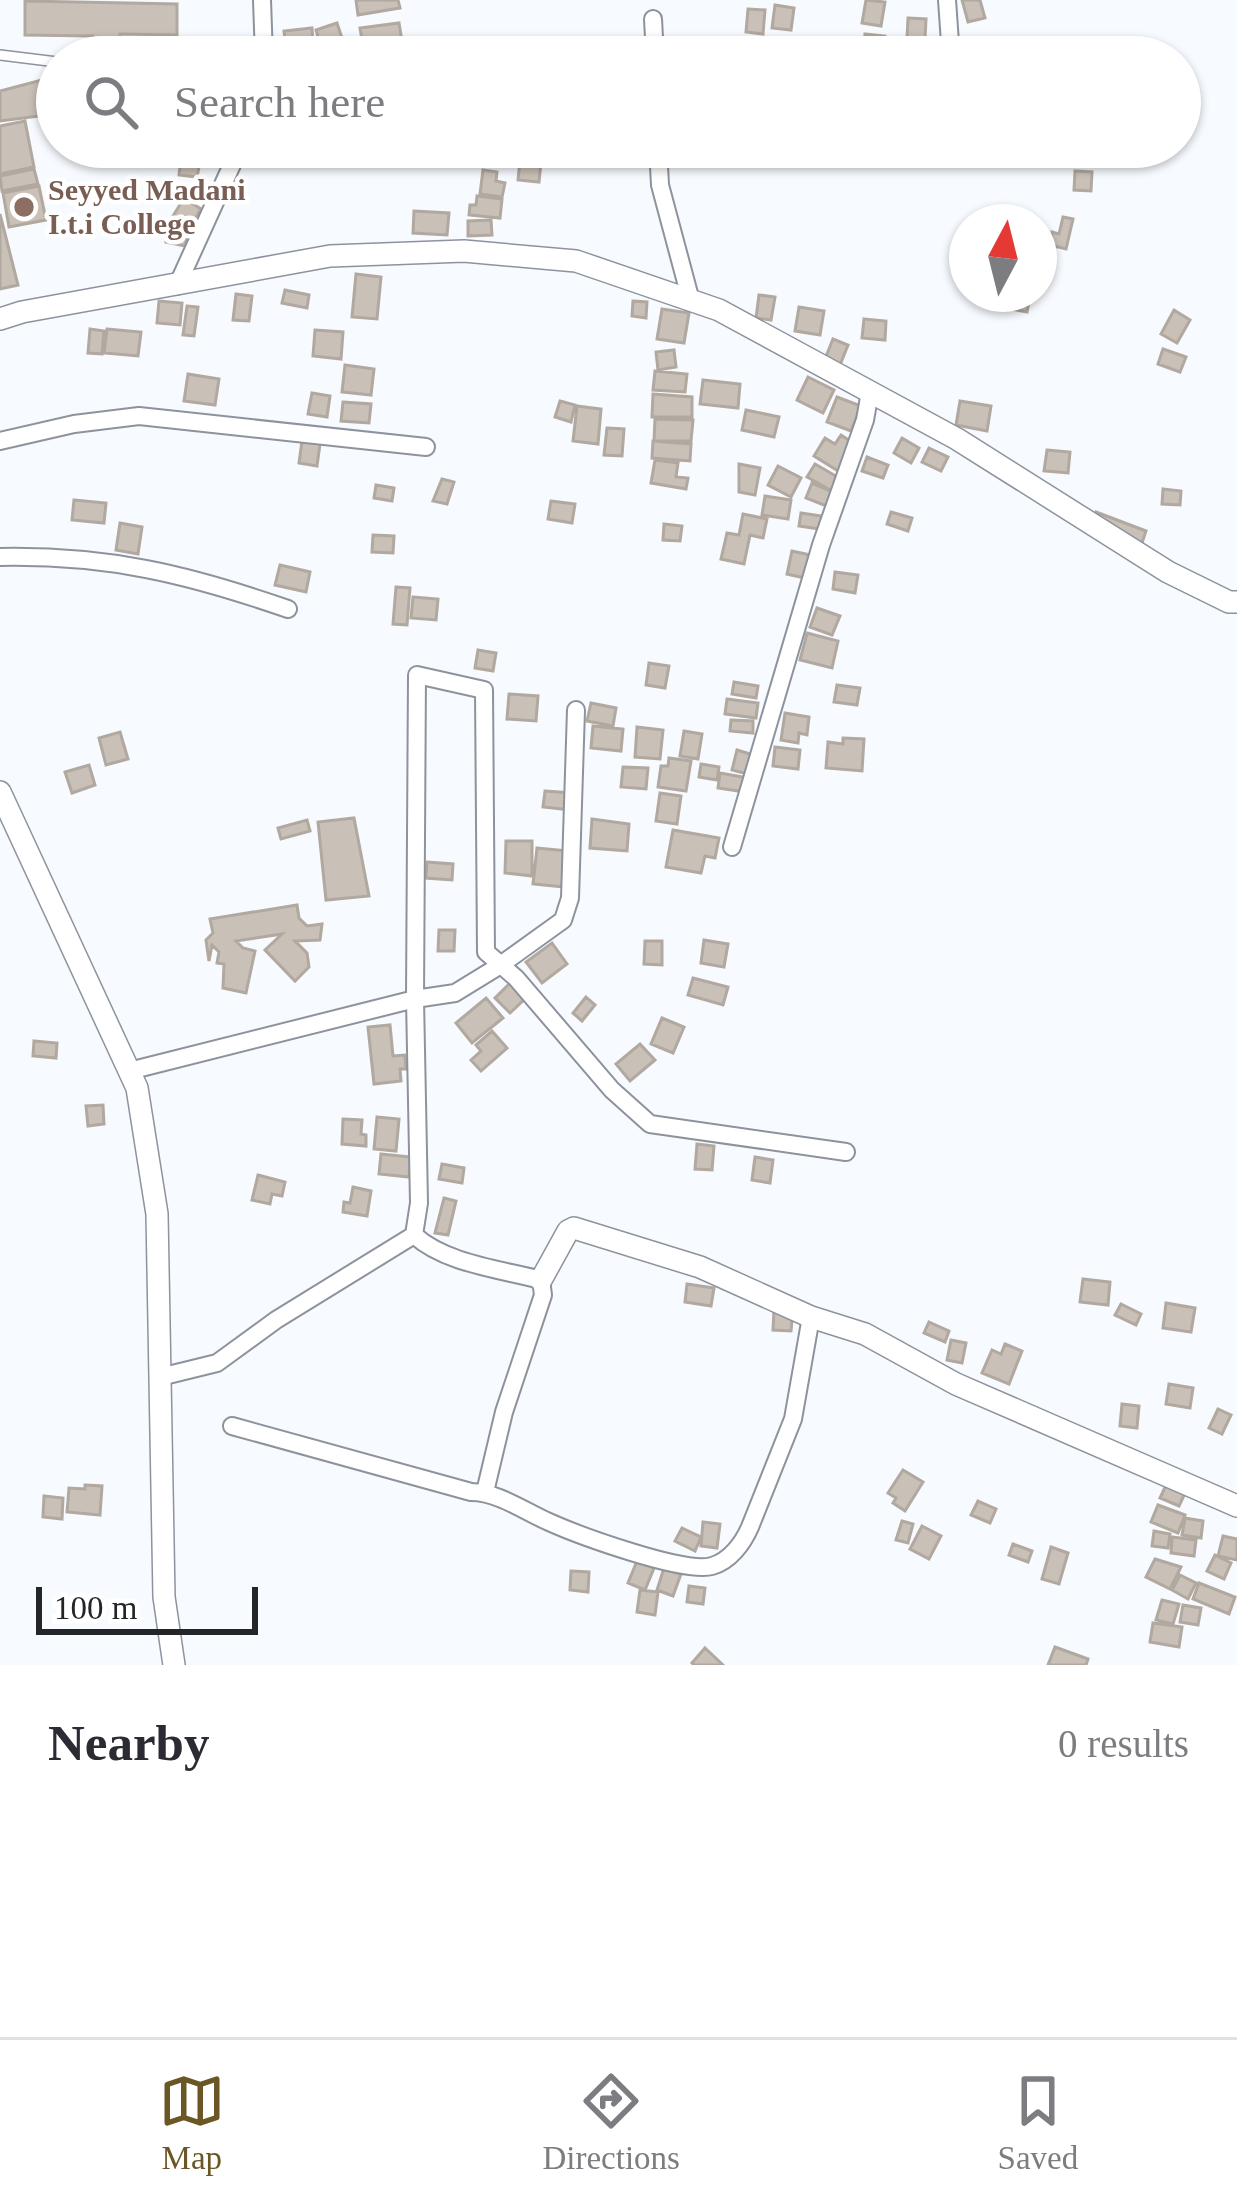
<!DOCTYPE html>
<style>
body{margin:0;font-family:Georgia,serif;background:#f7f7f7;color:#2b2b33}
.compass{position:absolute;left:949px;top:204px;width:108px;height:108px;border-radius:50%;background:#fff;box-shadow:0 3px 9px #0004;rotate:7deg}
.scale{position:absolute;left:36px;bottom:30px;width:222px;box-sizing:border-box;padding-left:12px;border:6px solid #232529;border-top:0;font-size:33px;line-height:42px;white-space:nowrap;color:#232529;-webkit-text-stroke:9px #fff;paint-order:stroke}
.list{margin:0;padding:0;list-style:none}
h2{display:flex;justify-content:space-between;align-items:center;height:156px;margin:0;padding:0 48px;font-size:51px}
h2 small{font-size:39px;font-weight:400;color:#7c7c81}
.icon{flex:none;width:66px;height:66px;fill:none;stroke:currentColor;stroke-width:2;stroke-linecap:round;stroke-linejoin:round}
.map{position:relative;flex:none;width:1237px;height:1665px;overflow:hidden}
.search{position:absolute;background:#fff;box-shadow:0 3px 9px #0004;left:36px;right:36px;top:36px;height:132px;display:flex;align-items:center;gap:30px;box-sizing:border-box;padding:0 42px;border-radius:66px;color:#7c7c81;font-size:45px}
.sheet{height:372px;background:#fff}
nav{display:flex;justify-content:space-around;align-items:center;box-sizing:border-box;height:168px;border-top:3px solid #e1e1e2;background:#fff;font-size:33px;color:#7c7c81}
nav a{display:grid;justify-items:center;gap:6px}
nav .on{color:#6b5725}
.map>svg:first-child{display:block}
.building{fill:#c9c0b7;stroke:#b1a89f;stroke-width:3}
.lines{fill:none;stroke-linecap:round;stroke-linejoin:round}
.service-casing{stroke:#8d939d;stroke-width:12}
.minor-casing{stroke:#8d939d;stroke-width:20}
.tertiary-casing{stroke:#8d939d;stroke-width:24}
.service{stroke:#fff;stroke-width:9}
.minor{stroke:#fff;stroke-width:16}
.tertiary{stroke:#fff;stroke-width:21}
.education-dot{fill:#8d6e63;stroke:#fff;stroke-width:4.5}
.labels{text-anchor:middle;stroke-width:9;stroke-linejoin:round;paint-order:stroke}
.education-label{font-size:30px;font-weight:bold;fill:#785e54;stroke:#fff;text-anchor:start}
</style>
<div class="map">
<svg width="1237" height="1665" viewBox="0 0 1237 1665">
<rect width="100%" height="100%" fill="#f7fafe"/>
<path class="building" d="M356,0H398L400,8L358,15Z
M866,0L885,2L881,26L862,23Z
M962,0H980L985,18L968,22Z
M25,1L177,4V35L120,34V53H93V36L25,35Z
M775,5L794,8L791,30L772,28Z
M748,9L765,10L763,34L746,32Z
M908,18L926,19L925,39L907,38Z
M337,23L344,44L322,51L316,30Z
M399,23L402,41L363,46L360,28Z
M312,28L313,43L286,46L284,31Z
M865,34L885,36L883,57H863Z
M46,79L50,110L38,112L39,116L0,121V91Z
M25,121L34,167L0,174V126Z
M198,147H219L216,160L196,157Z
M582,147L617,149L616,166L580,163Z
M521,150L542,152L539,182L518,180Z
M181,159L200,162L197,177L179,175Z
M34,169L38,184L2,191L0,176Z
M483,170L497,172L496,181L505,183L502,197L480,194Z
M1075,171L1092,172L1091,191L1074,190Z
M39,186L46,220L9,227L3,193Z
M477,196L502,199L500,218L469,215L470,205H476Z
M184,198L201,209L190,227L173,216Z
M414,211L449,213L447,235L413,233Z
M0,214L18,285L0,289Z
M1063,217L1073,219L1066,249L1050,245L1052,232L1059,234Z
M491,220L492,235L468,236V221Z
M170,224L189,228L185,246L166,242Z
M1040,241L1055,248L1047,265L1039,261Z
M356,274L381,277L377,319L352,317Z
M285,290L309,295L307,308L282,303Z
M236,294L252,296L249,321L233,320Z
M1008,294L1030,296L1027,312L1006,308Z
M759,295L775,297L771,320L756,318Z
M159,301L182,303L180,325L157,323Z
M633,301L647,302L646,318L632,316Z
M187,306L198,307L194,336L183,335Z
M799,307L824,311L820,335L795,331Z
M662,309L689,313L684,343L657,339Z
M1174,310L1190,320L1177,343L1161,334Z
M864,319L886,321L885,340L862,338Z
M90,329L104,331L102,354L88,353Z
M107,329L141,332L138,356L104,353Z
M315,330L343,332L341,359L313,356Z
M833,339L848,345L840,365L825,359Z
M1163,349L1186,357L1180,372L1158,364Z
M674,350L676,367L658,370L656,352Z
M345,365L374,369L371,395L342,392Z
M655,371L687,374L685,392L653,390Z
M188,374L219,379L215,405L184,401Z
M808,377L834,390L823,413L797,400Z
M703,380L740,384L738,408L700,404Z
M312,393L330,396L327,417L308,414Z
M653,394L692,397V417H652Z
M837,397L861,406L851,431L827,422Z
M560,401L575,405L571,422L555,417Z
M960,401L991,406L987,431L956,425Z
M343,402L371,404L369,423L341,421Z
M577,406L601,409L598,444L573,441Z
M746,410L779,417L774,437L742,430Z
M655,419L693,420L691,441H654Z
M607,428L624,429L622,456L604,455Z
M841,435L855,444L838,471L814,456L825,438L835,444Z
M902,438L919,448L911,463L894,453Z
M302,441L320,444L317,466L299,463Z
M653,441L691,444L690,461L652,458Z
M929,448L948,457L941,471L922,462Z
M1047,450L1070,452L1068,473L1044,471Z
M867,457L888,465L883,478L862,471Z
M655,460L678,463L676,477L688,478L686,489L651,483Z
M739,464L760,468L755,495L739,492Z
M815,464L841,479L834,492L807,477Z
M778,466L801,478L791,497L768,485Z
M442,479L454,482L447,504L433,501Z
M812,483L835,493L829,507L806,498Z
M376,485L394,488L392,501L374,498Z
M1163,489L1181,491L1180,505L1162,504Z
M765,496L791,500L788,519L762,515Z
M74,500L106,503L104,523L72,520Z
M551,501L575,504L572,523L548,519Z
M891,512L912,518L908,531L887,524Z
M1096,512L1146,531L1142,543L1092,524Z
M801,513L828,517L826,530L799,526Z
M743,514L767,519L763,538L750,535L744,564L721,559L727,533L739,535Z
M120,523L142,527L138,554L116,550Z
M664,524L682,526L680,541L663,540Z
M373,535L394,536L393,553L372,552Z
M792,551L819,557L813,580L787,574Z
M280,565L310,572L306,592L275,585Z
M835,572L858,575L855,593L833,589Z
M396,587L410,588L407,625L393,624Z
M413,597L438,599L436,620L411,618Z
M817,608L840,616L832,635L810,627Z
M807,633L838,641L832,668L800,660Z
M478,650L496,653L493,671L475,668Z
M649,663L669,666L665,688L646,685Z
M734,682L758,686L756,698L732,694Z
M837,685L860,688L857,705L834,702Z
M509,694L538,696L536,721L507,719Z
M727,699L758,703L756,718L725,714Z
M591,703L616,708L613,726L587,721Z
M785,713L809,717L807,735L799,733L798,743L781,740Z
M731,720L753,721V733L730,731Z
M593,726L623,729L621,751L591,748Z
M637,727L663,730L660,759L635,757Z
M684,731L702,734L698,759L680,756Z
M120,732L128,759L106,765L99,738Z
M843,738L864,739L862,771L826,768L828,742L843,744Z
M775,747L800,750L798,769L773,766Z
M737,750L757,756L751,775L732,770Z
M669,758L691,761L686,791L658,787L661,766H668Z
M701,764L719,767L717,780L699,777Z
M89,765L95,785L72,793L65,772Z
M623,767L648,768L646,789L621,787Z
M720,773L748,778L745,792L718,788Z
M545,791L572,793L571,810L543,807Z
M660,793L681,796L677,824L656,821Z
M354,818L369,896L326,900L318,822Z
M592,819L629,824L627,851L590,848Z
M307,820L310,831L281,839L278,828Z
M673,830L719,838L715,858L705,856L701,873L666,867Z
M506,841H532V876L505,873Z
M537,848L569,851L565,887L533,884Z
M427,862L453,864L452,880L426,878Z
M297,905L299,918L307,926L322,924L320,940L295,941L307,953L309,967L295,981L265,950L282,934L236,941L243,948L255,951L246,993L223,988L224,964L217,963L219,952L212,945L209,961L206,940L213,933L210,919Z
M439,930H455L454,951H438Z
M704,940L728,944L724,967L701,963Z
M645,941H662V965L644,964Z
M552,943L567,964L542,983L526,962Z
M693,978L728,987L723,1005L688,995Z
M511,982L526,998L510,1013L495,998Z
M586,997L595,1005L582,1021L573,1013Z
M486,998L503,1018L472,1043L456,1023Z
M662,1018L684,1027L673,1053L651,1044Z
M390,1025L393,1056L405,1055L406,1069H400L401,1081L374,1084L368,1027Z
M492,1031L507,1048L481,1071L471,1060L481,1051L476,1045Z
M34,1041L57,1043L56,1058L33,1056Z
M640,1044L655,1060L630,1081L616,1064Z
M103,1105L104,1124L88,1126L86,1106Z
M377,1117L399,1119L396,1151L374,1149Z
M343,1119L362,1120L361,1134L366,1135V1146L342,1144Z
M697,1144L714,1146L712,1170L695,1169Z
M381,1154L411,1157L409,1177L379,1174Z
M755,1157L773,1160L770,1183L752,1180Z
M442,1164L464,1168L462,1183L439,1179Z
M258,1175L285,1182L282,1196L272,1194L270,1204L252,1200Z
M353,1187L371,1191L367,1216L343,1212L344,1202L350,1203Z
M444,1198L456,1201L448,1235L435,1233Z
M1083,1279L1110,1282L1108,1305L1080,1302Z
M687,1284L714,1288L711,1306L685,1302Z
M1166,1303L1195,1308L1191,1332L1163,1328Z
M1121,1304L1141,1314L1136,1325L1115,1315Z
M774,1309L793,1310L791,1331L773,1330Z
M929,1322L949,1331L945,1342L924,1333Z
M951,1340L966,1343L962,1363L947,1360Z
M1005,1344L1022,1351L1009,1384L982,1373L992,1350L1001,1354Z
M1169,1384L1193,1388L1190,1408L1166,1404Z
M1122,1404L1139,1406L1137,1428L1120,1426Z
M1218,1409L1231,1415L1222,1434L1209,1428Z
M903,1470L923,1482L905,1511L893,1503L896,1498L888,1493Z
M1167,1483L1186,1491L1179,1506L1160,1498Z
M85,1485L102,1486L100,1515L67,1512L69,1488L85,1489Z
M44,1496L63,1498L62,1519L43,1517Z
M978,1501L996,1509L990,1523L971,1515Z
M1158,1505L1185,1515L1178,1533L1151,1522Z
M1185,1518L1203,1521L1201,1538L1182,1535Z
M902,1521L913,1524L908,1543L896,1540Z
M703,1522L720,1524L717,1548L701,1546Z
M922,1526L941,1536L929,1559L910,1549Z
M682,1528L701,1537L695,1551L675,1541Z
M1154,1531L1170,1534L1168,1548L1152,1546Z
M1223,1536L1237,1539V1560L1218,1556Z
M1172,1537L1196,1540L1194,1556L1171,1553Z
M1013,1544L1032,1551L1028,1562L1009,1555Z
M1051,1547L1068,1553L1059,1584L1042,1579Z
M1215,1555L1231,1563L1224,1579L1207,1571Z
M1155,1559L1181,1567L1170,1589L1146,1577Z
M637,1561L654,1568L645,1590L628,1583Z
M664,1568L681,1574L673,1596L657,1590Z
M571,1571L589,1572L588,1592L570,1590Z
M1180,1575L1196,1583L1188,1599L1172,1590Z
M1199,1583L1235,1597L1229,1614L1193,1599Z
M689,1586L705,1588L703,1604L687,1602Z
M640,1590L658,1592L655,1615L637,1612Z
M1162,1600L1179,1604L1173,1624L1156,1620Z
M1183,1605L1201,1608L1198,1625L1180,1622Z
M1153,1623L1182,1627L1179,1647L1150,1642Z
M1055,1647L1088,1659L1086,1665H1048Z
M705,1648L723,1665H694L692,1663Z"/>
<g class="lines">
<g class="service-casing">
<path id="service" d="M0,55L57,62"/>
</g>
<g class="minor-casing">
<path id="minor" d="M262,0L264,57
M947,0L951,57
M653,19L655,57
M658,147L660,185L691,301
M177,286L240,147
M0,441L74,424L139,416L426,447
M0,557C108,555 187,574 288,609
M732,847L821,545L865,420L870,392
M129,1071L415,999L455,993L499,966L563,920L570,898L576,710
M414,1235C446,1264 500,1269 541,1280L543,1295L504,1412L485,1492
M160,1377L217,1363L276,1320L414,1235L419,1203L415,999L417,675L484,690L486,952L516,978L612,1090L650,1124L846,1152
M232,1426L471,1492C498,1492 524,1511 549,1522C578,1535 684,1574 712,1566C730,1561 743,1543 750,1527L793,1419L811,1317"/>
</g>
<g class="tertiary-casing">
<path id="tertiary" d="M0,319L22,312L330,256L464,251L576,261L719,310L957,439L1168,572L1229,602H1237
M0,792L137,1088L157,1214L164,1597L174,1665
M541,1280L568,1231L574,1228L700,1267L811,1317L865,1334L956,1384L1237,1506"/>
</g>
<use href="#service" class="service"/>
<use href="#minor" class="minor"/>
<use href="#tertiary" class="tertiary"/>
</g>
<circle class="education-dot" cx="24" cy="207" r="12"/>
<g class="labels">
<g class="education-label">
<text x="48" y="200">Seyyed Madani<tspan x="48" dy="34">I.t.i College</tspan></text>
</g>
</g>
</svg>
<svg class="compass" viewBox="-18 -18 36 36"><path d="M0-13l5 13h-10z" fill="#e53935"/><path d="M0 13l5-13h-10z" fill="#7c7c81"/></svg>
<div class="scale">100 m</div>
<div class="search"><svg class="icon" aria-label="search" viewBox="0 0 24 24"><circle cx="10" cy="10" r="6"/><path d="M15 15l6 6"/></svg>Search here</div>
</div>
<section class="sheet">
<h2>Nearby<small>0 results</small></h2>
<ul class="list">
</ul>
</section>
<nav>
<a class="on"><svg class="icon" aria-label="map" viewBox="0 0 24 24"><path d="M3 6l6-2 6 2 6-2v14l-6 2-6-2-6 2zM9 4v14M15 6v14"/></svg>Map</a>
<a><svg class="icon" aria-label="directions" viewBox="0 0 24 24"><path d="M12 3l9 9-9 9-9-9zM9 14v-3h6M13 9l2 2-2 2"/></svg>Directions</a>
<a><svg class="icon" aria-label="saved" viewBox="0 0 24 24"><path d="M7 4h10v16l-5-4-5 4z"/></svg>Saved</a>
</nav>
